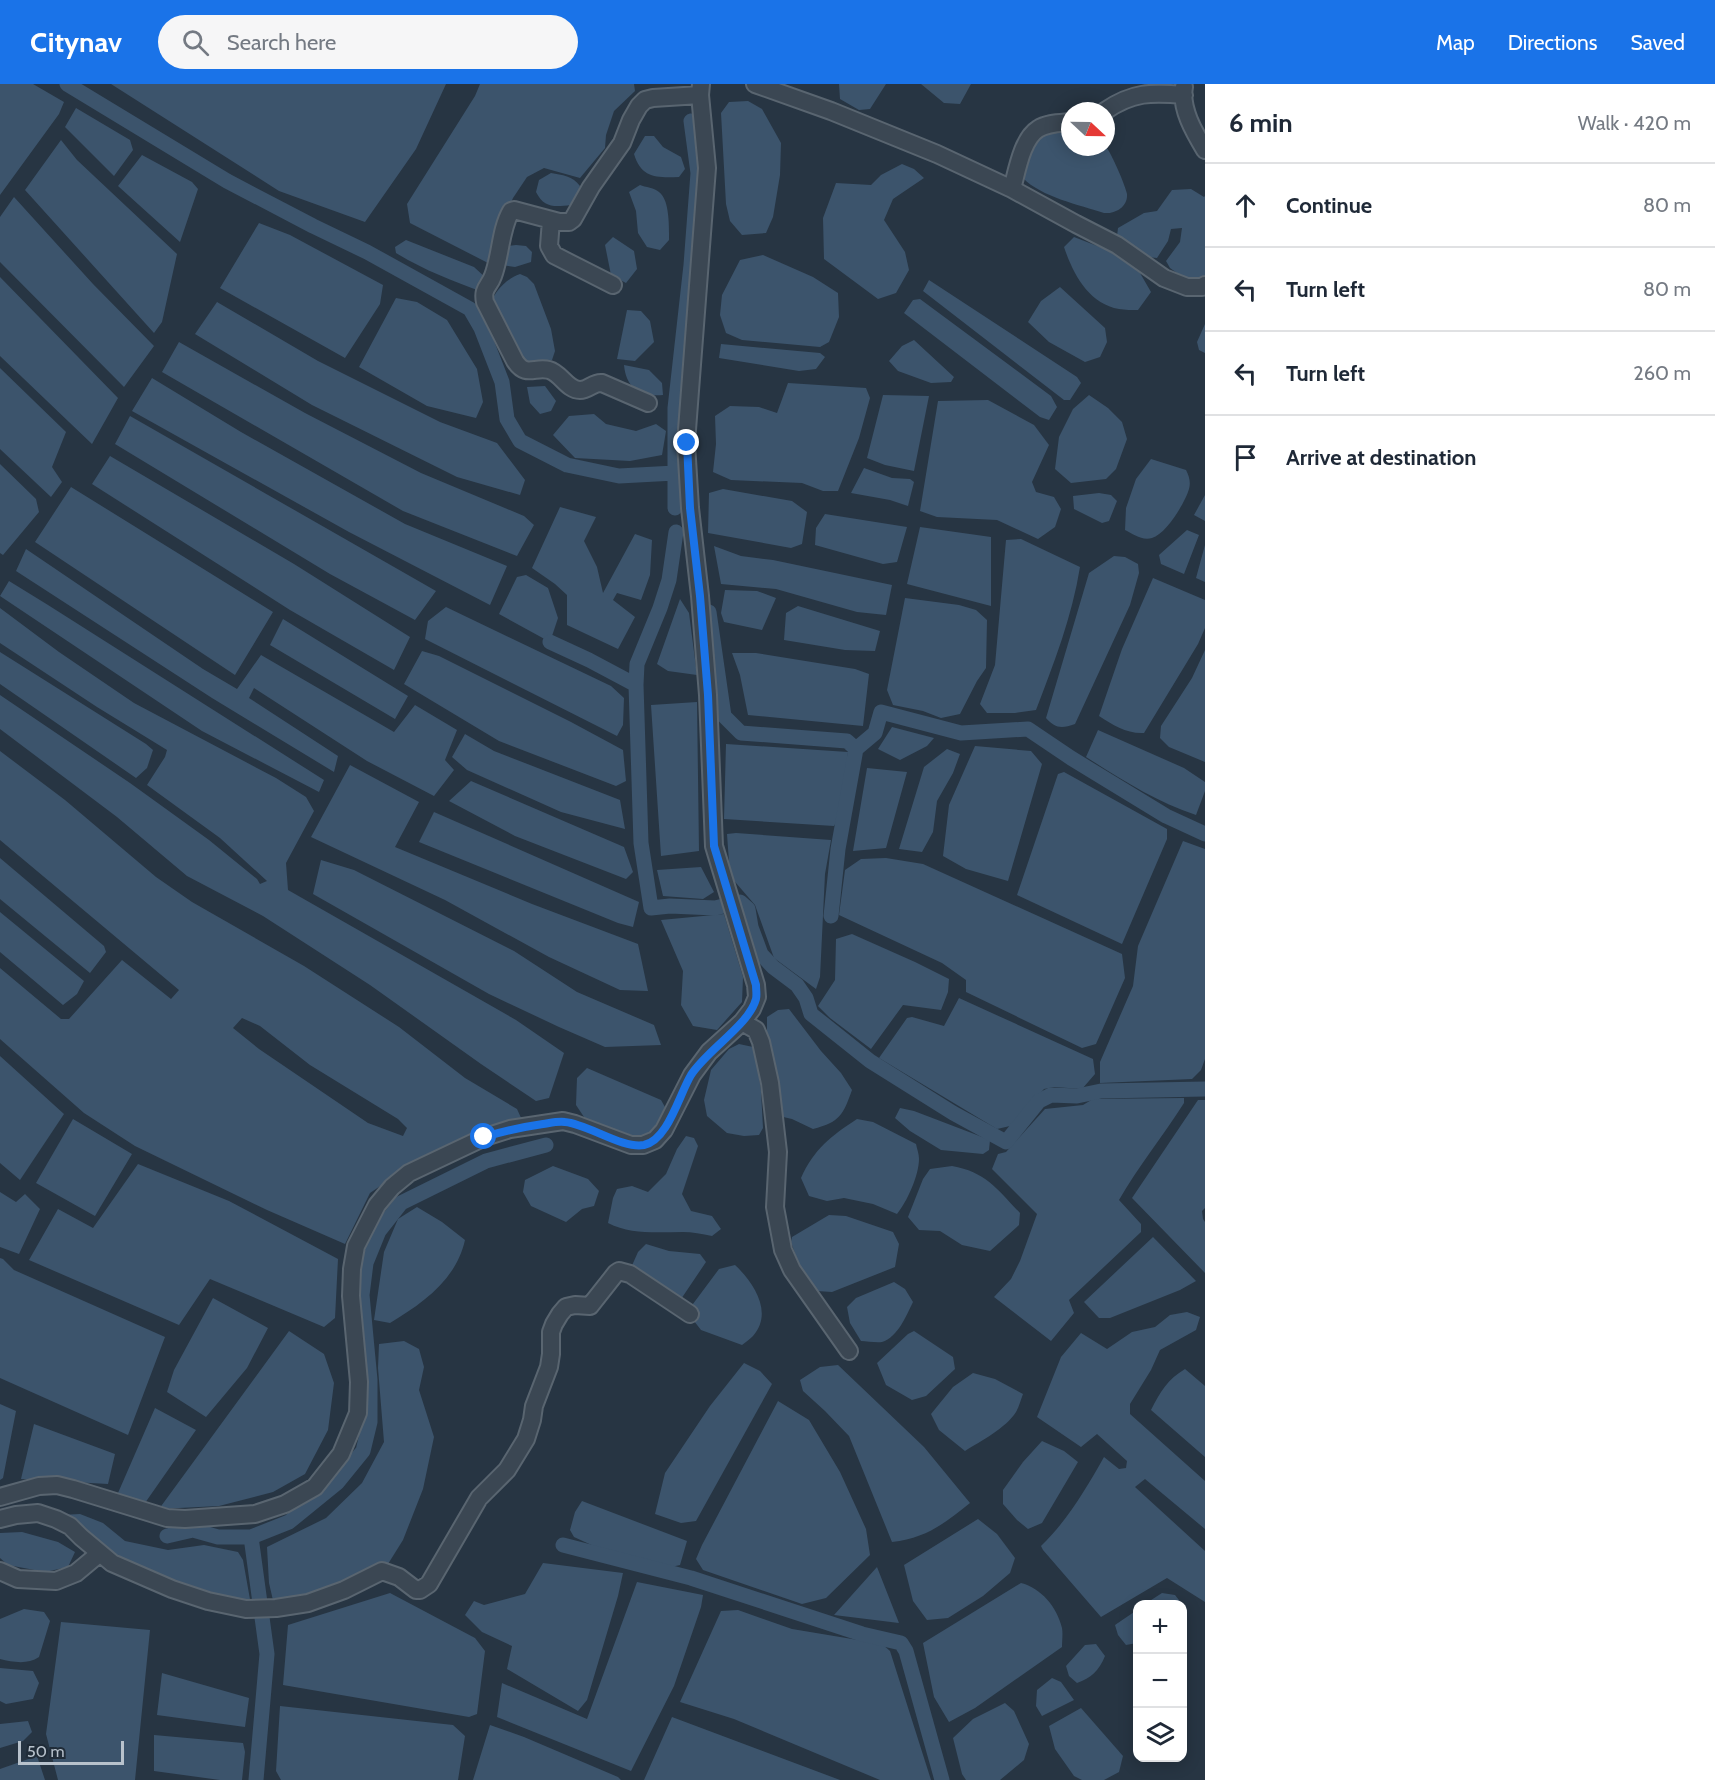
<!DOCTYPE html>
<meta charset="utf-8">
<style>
body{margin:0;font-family:Cabin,sans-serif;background:#f6f6f7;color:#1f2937}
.controls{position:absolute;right:18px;bottom:18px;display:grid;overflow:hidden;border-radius:12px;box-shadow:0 3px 15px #0003}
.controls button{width:54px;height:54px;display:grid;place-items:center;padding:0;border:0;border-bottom:2px solid #e0e1e3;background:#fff;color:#1f2937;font:30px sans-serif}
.compass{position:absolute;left:1061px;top:18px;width:54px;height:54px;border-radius:50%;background:#fff;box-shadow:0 3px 15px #0003;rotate:112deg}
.scale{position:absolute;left:18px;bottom:15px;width:106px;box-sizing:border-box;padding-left:6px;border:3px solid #b8c2cc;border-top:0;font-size:16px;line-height:21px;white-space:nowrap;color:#b8c2cc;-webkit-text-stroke:4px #202c38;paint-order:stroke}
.stop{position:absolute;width:18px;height:18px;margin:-14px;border:4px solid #1a73e8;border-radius:50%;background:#fff}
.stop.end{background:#1a73e8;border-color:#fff;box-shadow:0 2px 6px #0008}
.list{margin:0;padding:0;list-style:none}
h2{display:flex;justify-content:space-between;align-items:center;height:78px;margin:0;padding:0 24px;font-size:26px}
h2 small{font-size:20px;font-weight:400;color:#747a83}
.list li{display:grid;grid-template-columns:39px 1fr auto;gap:18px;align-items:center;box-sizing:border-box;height:84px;padding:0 24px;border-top:2px solid #e0e1e3}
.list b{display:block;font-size:22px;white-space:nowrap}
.list em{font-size:20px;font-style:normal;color:#747a83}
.icon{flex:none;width:33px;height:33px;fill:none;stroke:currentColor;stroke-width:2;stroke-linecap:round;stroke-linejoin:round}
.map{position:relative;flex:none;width:1205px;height:1696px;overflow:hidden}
header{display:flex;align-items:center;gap:36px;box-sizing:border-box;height:84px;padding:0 30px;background:#1a73e8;color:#fff}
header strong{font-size:28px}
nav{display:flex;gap:33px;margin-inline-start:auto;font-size:21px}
.search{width:420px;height:54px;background:#f6f6f7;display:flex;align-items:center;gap:15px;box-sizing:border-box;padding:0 21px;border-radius:33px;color:#747a83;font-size:22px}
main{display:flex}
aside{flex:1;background:#fff}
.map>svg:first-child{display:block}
.water{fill:#3c546c;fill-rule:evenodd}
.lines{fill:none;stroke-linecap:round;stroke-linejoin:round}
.canal{stroke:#3c546c;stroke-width:15}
.minor-casing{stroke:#596570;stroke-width:20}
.minor{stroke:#3b4753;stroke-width:16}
.route{stroke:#1a73e8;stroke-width:8}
</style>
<header>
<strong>Citynav</strong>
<div class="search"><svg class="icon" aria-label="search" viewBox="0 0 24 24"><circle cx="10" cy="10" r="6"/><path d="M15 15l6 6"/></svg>Search here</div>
<nav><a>Map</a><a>Directions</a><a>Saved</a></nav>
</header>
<main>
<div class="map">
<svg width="1205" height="1696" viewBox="0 0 1205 1696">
<rect width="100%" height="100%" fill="#273543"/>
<path class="water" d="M0,0H33L64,18L59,30L0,111Z
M111,0H446L416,65L365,138L279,107Z
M480,0H634L635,7L614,27L606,51L605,64L580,94L544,84L527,93L513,114L499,144L488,179L410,139L407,120L475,12Z
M839,0H886L870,25L859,26L840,15Z
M921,0H971L960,20L944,19Z
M748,17L762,25L781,59L780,91L773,133L766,149L742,151L730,137L726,120L721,29L729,18Z
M76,24L130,56L133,66L114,92L65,43Z
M1070,43V63H1106C1111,68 1126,103 1127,110C1128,123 1115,130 1104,129C1080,121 1041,113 1023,94L1024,80L1039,50Z
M645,52H654L663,63L681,73L685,85L679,93C657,94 641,94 634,70Z
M61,56L77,76L177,170L162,238L154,249L25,106Z
M142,71L192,98L198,105L180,158L118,102Z
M902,80L914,85L924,94L893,115L884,136L905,168L909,186L896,209L878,215L824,175L823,134L836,99L871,101L881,91Z
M551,89C562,91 573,92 580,102L577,112L571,121C554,123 544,124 536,108L539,96Z
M640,101C645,103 655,104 659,108C670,116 669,144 669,156L660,166L647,163L638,149L636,127L629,108Z
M1191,105L1204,113L1205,112V194L1188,197L1170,184L1166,177L1180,158L1182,144L1171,145L1168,157L1157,174L1147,173L1117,152L1118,144L1144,129L1157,127L1172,106Z
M14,113L93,200L154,262L124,303L0,178V133Z
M259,139L290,151L383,201L380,220L345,274L220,204Z
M613,153L634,167L637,185L626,199L611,191L605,161Z
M1074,153L1105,165L1125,177L1140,189L1151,208L1138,226C1132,226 1125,226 1119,225C1089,220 1073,190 1064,163Z
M406,156L474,183L486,194L483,208C452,197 424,186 396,169L395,163Z
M516,161L526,162L532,168L531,178L515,183L502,181L507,162Z
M763,171L813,193L838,209L839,233L829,258L820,263L742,256L726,249L720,231L722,211L740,176Z
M520,190L527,193L534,200L551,245L555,267L552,276L539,283L526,282L490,220C496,206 506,195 520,190Z
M0,193L118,314L92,360L0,272Z
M929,196L1077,293L1081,299L1070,316H1064L923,207Z
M1060,203L1105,244L1107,258L1100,273L1085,278L1049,258L1028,238L1041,217Z
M396,214L417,218L447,236L477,285L483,318L476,334L427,322L359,283Z
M920,215L1051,312L1057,323L1049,336L1040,333L904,229L913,216Z
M217,218L318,277L440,338L497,359L525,396L520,411L457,393L312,321L195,250Z
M627,226L641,227L650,237L654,258L635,277L617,275Z
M1205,240V269L1199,266L1197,258Z
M914,256L954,293L951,298L931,299L898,287L889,277L902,262Z
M179,258L305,329L421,389L524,432L534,441L517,472L403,427L162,288Z
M721,260L820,269L825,273L816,285L799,287L719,274Z
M624,281L649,286L662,299L663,311C640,313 626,304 624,281Z
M0,284L66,348L52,383L62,398L51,413L0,365Z
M152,294L241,348L405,440L507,482L490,521L349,448L132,327Z
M788,299L866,304L870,314L859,354L838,407H823L802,399L731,396L713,388L716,360L715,332L730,322L759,323L777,329Z
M545,302L556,317L551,327L540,330L530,319L527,303Z
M883,311L929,312L914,387L885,381L867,374Z
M1089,311L1108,324L1122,338L1127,355L1116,385L1106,395L1071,399L1055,385L1059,353L1073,325Z
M988,316L1034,341L1049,361L1032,398L1036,408L1054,413L1061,425L1055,443L1038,455L997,436L937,433L920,427L938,317Z
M594,330L606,340L636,347L656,340L666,347L662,371L630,377L575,374L553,351L569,332Z
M130,332L436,507L415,536L330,490L115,360Z
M110,372L294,480L410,553L394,586L290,526L92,400Z
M1151,375L1186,386C1189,392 1191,398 1189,405C1185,419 1166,450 1152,454C1142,457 1133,450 1125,446L1126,424L1136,395Z
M0,380L36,415L39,428L3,471L0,469Z
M864,384L892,394L910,395L914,398L908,422L890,416L851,409Z
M71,403L273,528L235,591L35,458Z
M723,405L792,417L807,428L802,460L791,464L708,449L709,409Z
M1099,409L1111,411L1117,417L1109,437L1102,439L1074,425L1073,412Z
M1205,411V437L1194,431Z
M560,423L596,433L584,457L597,483L603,509L635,450L652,456L650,491L641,516L617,509L613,516L635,533L618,565L567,541V511L555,500L532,484Z
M825,430L907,443L897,478L883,480L815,461L816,444Z
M920,443L991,453V522L907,500Z
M1187,446L1199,451L1184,490L1161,480L1159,471Z
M1021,455L1080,483C1072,533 1054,579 1036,626L1015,629H987L980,620L995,581L1006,456Z
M1205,461V498L1196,494Z
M714,462L741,472L773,476L892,501L886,531L857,528L776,505L721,500Z
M26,465L203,585L237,605L261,571L394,648L415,621L457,646L445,676L454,686L434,712L367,677L254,604L249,614L338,672L334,688L212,614L16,487Z
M1114,472L1125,473L1138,480L1139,489L1130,521L1075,640C1061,645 1055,644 1046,634L1089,489Z
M526,491L548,504L558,534L550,558L499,530L517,493Z
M1153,494L1205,516V544L1198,560L1144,649C1127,650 1113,641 1099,632L1122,565Z
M9,497L48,521L324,696L319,708L202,647L0,512Z
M725,506L757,507L776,514L762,546L724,538L721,529Z
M905,514L959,521L976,526L987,536L986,584L977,597L960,630L941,634L923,627L893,621L887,606Z
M680,515L689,529L697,591L668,587L657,580Z
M798,522L880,547L875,567L845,566L784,556L786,529Z
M446,523L611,602L624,614L623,641L617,652L425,555L428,537Z
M0,524L59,568L134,619L276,694L306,713L314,727L286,779L288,806L516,936L564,969L549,1014L536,1017L481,980L370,901L263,832L187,792L117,733L0,645V611L130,699L209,756L257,795L260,800L267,797L220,754L147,701L165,673L167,666L97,623L0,559Z
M283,535L408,612L395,635L270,561Z
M1205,566V678L1169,663L1160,654L1161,642L1192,594Z
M422,567L439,572L571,638L623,666L626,697L616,702L499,657L404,600Z
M0,568L146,660L153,666L147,684L136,694L0,600Z
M732,569H756L855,585L869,590L863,642L748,631L740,591Z
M697,618L699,767L661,772L651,621Z
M892,643L934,654L927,662L900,676L878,665Z
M1098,646L1184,684L1205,698V707L1196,731C1156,718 1121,695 1086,673Z
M465,650L494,667L620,716L625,745L561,728L467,686L452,673Z
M726,660L848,668L842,728L834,742L724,735Z
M975,662L1031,667L1042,680L1008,797L966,785L943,772L949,721Z
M947,665L960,670L953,689L937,717L933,748L922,768L899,765L924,683Z
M0,667L65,716L156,793L192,818L304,882L399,943L465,994L517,1025L522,1036L506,1037L446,1062L408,1083L370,1109L345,1160L267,1126L135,1062L84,1029L0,955V884L61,935H69L122,876L171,915L179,906L0,756ZM242,934L260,942L310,981L398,1035L407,1044L403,1052L368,1039L259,965L233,944Z
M350,681L419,718L395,763L532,820L638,860L648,907L620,906L549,873L445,816L311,753Z
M867,684L907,688L886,764L853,767Z
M1064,688L1167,745V755L1122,860L1017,811L1058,690Z
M471,697L624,763L633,788L626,795L515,752L449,717Z
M434,728L639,818L633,843L618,839L419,758Z
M736,749L831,756L825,790L820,893L816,905L774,874L755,821L730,792L727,750Z
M1183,757L1205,765V975L1201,986L1192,995L1100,999V978L1133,902L1138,862Z
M0,774L104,862L106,868L90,889L0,815Z
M886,774L923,780L1122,870L1125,894L1096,960L1082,964L966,908V896L942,879L839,831L845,786L861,775Z
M321,776L354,786L514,867L577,908L654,941L661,961L605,963L559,943L489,910L313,810Z
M701,783L714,808L703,815L663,812L657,786Z
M0,828L84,897L77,910L63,921L0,868Z
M724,830L743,893L742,918L717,946L693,942L681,921L683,887L661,836Z
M852,850L915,878L949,895L948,908L941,926L903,921L871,965L830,934L818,922L835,896L836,855Z
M959,914L1093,975L1095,990L1082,1005L1054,1003L1044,1005L1010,1042L997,1045L879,974L907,934L912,933L944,942Z
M789,925L821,967L841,989L852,1006C843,1031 840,1038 813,1045L792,1035L779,1032L767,953V933L778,926Z
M739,960L753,963L757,977L761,1007L763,1044L759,1051L744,1052L727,1049L707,1032L704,1016L711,986L729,965Z
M0,972L64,1030L20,1096L0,1079Z
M587,984L661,1016L665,1023V1032L651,1049L633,1056L588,1039L576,1021L577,994Z
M1184,1014V1019C1163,1052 1138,1083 1119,1116L1141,1140V1148L1069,1216L1074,1229L1051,1257L994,1213L1011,1195L1020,1177L1037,1130L992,1085L998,1070L1006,1068L1045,1025L1083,1021L1093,1015Z
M1198,1016H1205V1124L1202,1127L1203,1135L1205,1138V1189L1132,1114Z
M900,1024L914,1027L990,1056L989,1066L983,1070L941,1066L910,1047L895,1034Z
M73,1035L132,1070L95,1132L36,1099Z
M857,1035L873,1038L916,1060C917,1065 919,1070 919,1075C919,1091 907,1118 897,1130L873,1120L844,1114L827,1117L809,1112L801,1094C814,1065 831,1052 857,1035Z
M686,1052L694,1054L698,1062L682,1110L691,1127L712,1132L721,1145L712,1152C702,1150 692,1148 683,1148C658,1148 631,1151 608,1139L613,1114L617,1105L632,1102L648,1108L666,1090L677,1065Z
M138,1080L229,1117L338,1175L335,1234L324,1243L210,1195L179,1241L29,1176L58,1125L93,1144Z
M553,1082L588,1095L599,1107L594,1122L582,1125L566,1138L531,1122L523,1108L525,1096Z
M952,1082C986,1088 997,1105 1020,1129L1019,1141L990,1167L962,1161L940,1147L919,1146L908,1133L923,1095L930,1085Z
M0,1108L16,1118L25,1110L40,1125L19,1170L0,1163Z
M417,1123L442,1138L465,1156C456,1196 423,1219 390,1239L374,1236L384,1168L398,1135Z
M829,1131L846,1132L893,1148L899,1160L895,1183L832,1208L817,1207L802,1189L791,1158L792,1153Z
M1153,1153L1196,1197L1180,1206L1110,1234H1099L1084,1218Z
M646,1160L669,1167L700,1170L706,1178L675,1224L630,1186L638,1168Z
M0,1174L3,1175L14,1186L165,1253L128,1351L0,1294Z
M735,1181C753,1198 774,1228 753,1252C750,1255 746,1258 742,1261L701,1246L687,1228L719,1185Z
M894,1198L905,1205L913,1218C906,1232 898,1253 882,1258C876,1259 867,1257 861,1257L850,1239L847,1223L856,1214Z
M213,1214L268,1244L247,1284L206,1333L167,1308L174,1286Z
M1187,1228L1200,1233L1196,1246L1160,1266L1151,1286L1130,1320V1330L1205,1397V1445L1145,1395L1135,1403L1205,1467V1518L1167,1494L1101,1533L1043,1466L1041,1462C1067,1437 1086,1405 1104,1373L1119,1385L1126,1384L1127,1377L1097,1350L1081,1363L1037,1333L1061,1273L1081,1249L1107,1265L1132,1248L1155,1243L1170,1231Z
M289,1247L324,1270L334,1299L328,1346L305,1390L273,1408L219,1422L159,1425Z
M914,1247L953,1273L955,1285L926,1312L912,1316L886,1301L877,1279L908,1250Z
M404,1257L419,1265L424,1283L419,1306L434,1353L423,1405L403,1456L383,1488L275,1525L269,1499L267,1463L326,1434L362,1399L384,1358L378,1284L379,1260Z
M744,1279L760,1287L772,1300L696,1437L681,1439L655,1430L665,1389L710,1322Z
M838,1281L924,1363L970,1419C944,1440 926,1454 892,1458L849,1352L825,1327L803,1307L800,1296L820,1283Z
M1185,1285L1205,1302V1373L1151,1326C1160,1308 1168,1295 1185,1285Z
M973,1289L995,1295L1023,1310C1021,1315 1019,1323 1016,1328C1006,1344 981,1357 965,1367L939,1346L931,1330L953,1303Z
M778,1317L809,1336L840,1388L866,1445L870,1471L826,1514L802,1520L703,1486L696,1475L702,1461Z
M0,1320L16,1327L3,1394L0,1396Z
M155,1324L196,1346L145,1419L118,1409Z
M34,1340L115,1370L108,1400L21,1395Z
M1042,1357L1064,1367L1078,1378L1042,1439L1028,1445L1017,1436L1003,1420V1406L1023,1378Z
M582,1417L687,1457L680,1481L671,1483L598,1464L574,1453L570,1446L575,1428Z
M80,1430L103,1439L125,1457L168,1466L204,1461L238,1468L243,1476L251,1521L141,1497L42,1432Z
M978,1435L997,1450L1015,1474L1010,1489L983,1512L948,1534L927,1536L913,1517L904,1481Z
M22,1448L58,1458L75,1468L68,1483L45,1488L8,1481L0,1474V1449Z
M543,1479L623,1489L618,1512L587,1616L578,1627L507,1585L512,1562L482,1548L465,1531L474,1517L484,1521L525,1510Z
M877,1483L899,1539L834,1531Z
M637,1498L703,1511L701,1523L674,1602L631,1687L497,1633L502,1599L587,1635Z
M1021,1499C1041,1504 1057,1523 1062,1544C1063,1550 1062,1557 1062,1563L975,1624L949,1638L934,1613L923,1559Z
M390,1509L475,1554L485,1567L477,1630L469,1633L283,1601L288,1541Z
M1162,1509L1175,1511L1182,1520H1145Z
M24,1525L44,1528L50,1537L39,1573C27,1581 13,1578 0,1575V1535Z
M738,1526L792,1545L882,1560L890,1567L931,1696H880L734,1635L680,1618L721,1527Z
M1137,1526V1559L1126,1561L1118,1551L1115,1541Z
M61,1538L150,1546L135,1696H58L46,1650Z
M1096,1560L1105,1572C1099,1587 1091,1594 1077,1599L1069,1592L1066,1582L1085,1561Z
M0,1584L33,1587L39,1599L33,1615L6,1620L0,1617Z
M162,1589L249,1614L245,1643L157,1631Z
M1052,1594L1061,1598L1074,1616L1042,1632L1036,1622L1037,1606Z
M1005,1619L1014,1627L1029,1660L1024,1676L1000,1696H966L962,1690L953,1654L973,1635Z
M280,1622L453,1641L465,1652L458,1696H281L276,1687Z
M1081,1624L1123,1672L1119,1688L1104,1696H1082L1074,1692L1055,1665L1049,1642Z
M672,1633L840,1696H644Z
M28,1637L32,1648L23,1657L0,1664V1640Z
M490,1641L524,1653L618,1693L621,1696H473Z
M154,1651L243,1659L245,1668L242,1696H220L154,1687Z
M37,1672L45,1696H0V1685Z"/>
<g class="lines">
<path class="canal" d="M67,0L227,97L313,142L367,168L470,225L481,244L502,298L507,335L520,357L567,381L619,392L675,389
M675,424V324L691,181L698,89L691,37
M676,448L669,496L660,524L637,580L636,601L641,759L651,824L670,822L715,824L740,818L748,825L751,843L761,870L773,883L797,901L806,914L811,930L870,977L953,1029L1006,1058L1039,1017L1051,1011L1077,1012L1101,1007L1205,1005
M709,528L724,632L741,649L847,657L856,665
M550,558L589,576L636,601
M831,832L838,765L856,665L875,649L881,628L961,649L1028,645L1071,674L1166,732L1205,750
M167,1452L193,1446L218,1453H251L289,1438L337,1399L363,1367L370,1338V1296L362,1211L366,1179L379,1147L401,1119L486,1077L546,1061
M251,1453L267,1570L256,1696
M563,1461L691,1494L862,1550L901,1559L906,1567L942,1696"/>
<g class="minor-casing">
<path id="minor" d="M755,0L831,27L937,70L1012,105L1076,140L1117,161L1164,194L1187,203H1202L1205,201
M1184,3C1180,24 1194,48 1205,66
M1105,27C1132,8 1152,8 1184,11
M1012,105C1017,87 1022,55 1038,45C1047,39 1060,39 1070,38
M551,136L549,162L554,171L613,201
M648,319L602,299C593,298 589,306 580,306C567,306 561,289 549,286C535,282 526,294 515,277L485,218C482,204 489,203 493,192C501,171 500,146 511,127L514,126L559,138H569L573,135L591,103L622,59L631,36L639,22L645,16L653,14L700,11
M742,938L756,946L761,958L770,999L778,1068L775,1123L783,1166L792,1186L849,1267
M0,1413L39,1402L57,1401L73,1405L151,1429L167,1434L185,1435L255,1430L285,1420L315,1403L341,1370L358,1329L359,1298L351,1212L352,1185L356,1162L377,1121L392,1103L409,1089L485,1053L510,1045L563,1037L575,1040L631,1061H643L655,1056L664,1046L692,991L709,968L742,938L752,925L757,913L756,901L714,762L708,611L700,512L690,424L686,359L707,84L700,11L701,0
M0,1435L16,1431L38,1429L56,1435L70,1442L81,1453L112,1479L172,1505L208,1517L246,1525L276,1524L308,1519L344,1506L382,1487L399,1493L416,1506H420L429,1500L479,1414L507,1386L526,1355L532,1336L534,1322L549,1283L551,1270V1248L554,1240L560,1230L566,1223L575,1221L590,1222L616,1189L619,1187L630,1190L690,1230
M0,1487L18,1495L56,1497L76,1489L100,1469"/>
</g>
<use href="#minor" class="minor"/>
</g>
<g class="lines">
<path class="route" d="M484,1053C504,1047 522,1043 543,1040C550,1039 558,1037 565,1038C588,1040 622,1065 644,1061C668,1056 679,1011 691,991C707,966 749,941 756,915C757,911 756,906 756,901L714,762L708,611L700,512L690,424L687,359"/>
</g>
</svg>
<div class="controls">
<button>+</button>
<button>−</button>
<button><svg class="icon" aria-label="layers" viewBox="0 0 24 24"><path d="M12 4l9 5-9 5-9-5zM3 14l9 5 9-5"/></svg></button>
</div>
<svg class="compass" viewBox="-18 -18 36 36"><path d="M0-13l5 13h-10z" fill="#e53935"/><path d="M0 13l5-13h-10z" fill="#747a83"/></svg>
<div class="scale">50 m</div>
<div class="stop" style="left:484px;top:1053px"></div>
<div class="stop end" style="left:687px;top:359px"></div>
</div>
<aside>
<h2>6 min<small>Walk · 420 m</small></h2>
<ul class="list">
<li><svg class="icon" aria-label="ahead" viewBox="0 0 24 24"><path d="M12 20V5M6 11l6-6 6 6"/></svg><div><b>Continue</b></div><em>80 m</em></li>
<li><svg class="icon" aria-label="left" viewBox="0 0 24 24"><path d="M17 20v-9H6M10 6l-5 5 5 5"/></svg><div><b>Turn left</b></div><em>80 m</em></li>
<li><svg class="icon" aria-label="left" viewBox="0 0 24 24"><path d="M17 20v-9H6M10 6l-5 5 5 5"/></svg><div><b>Turn left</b></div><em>260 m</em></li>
<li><svg class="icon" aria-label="arrive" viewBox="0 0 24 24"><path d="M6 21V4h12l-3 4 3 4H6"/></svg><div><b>Arrive at destination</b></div></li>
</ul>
</aside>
</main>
